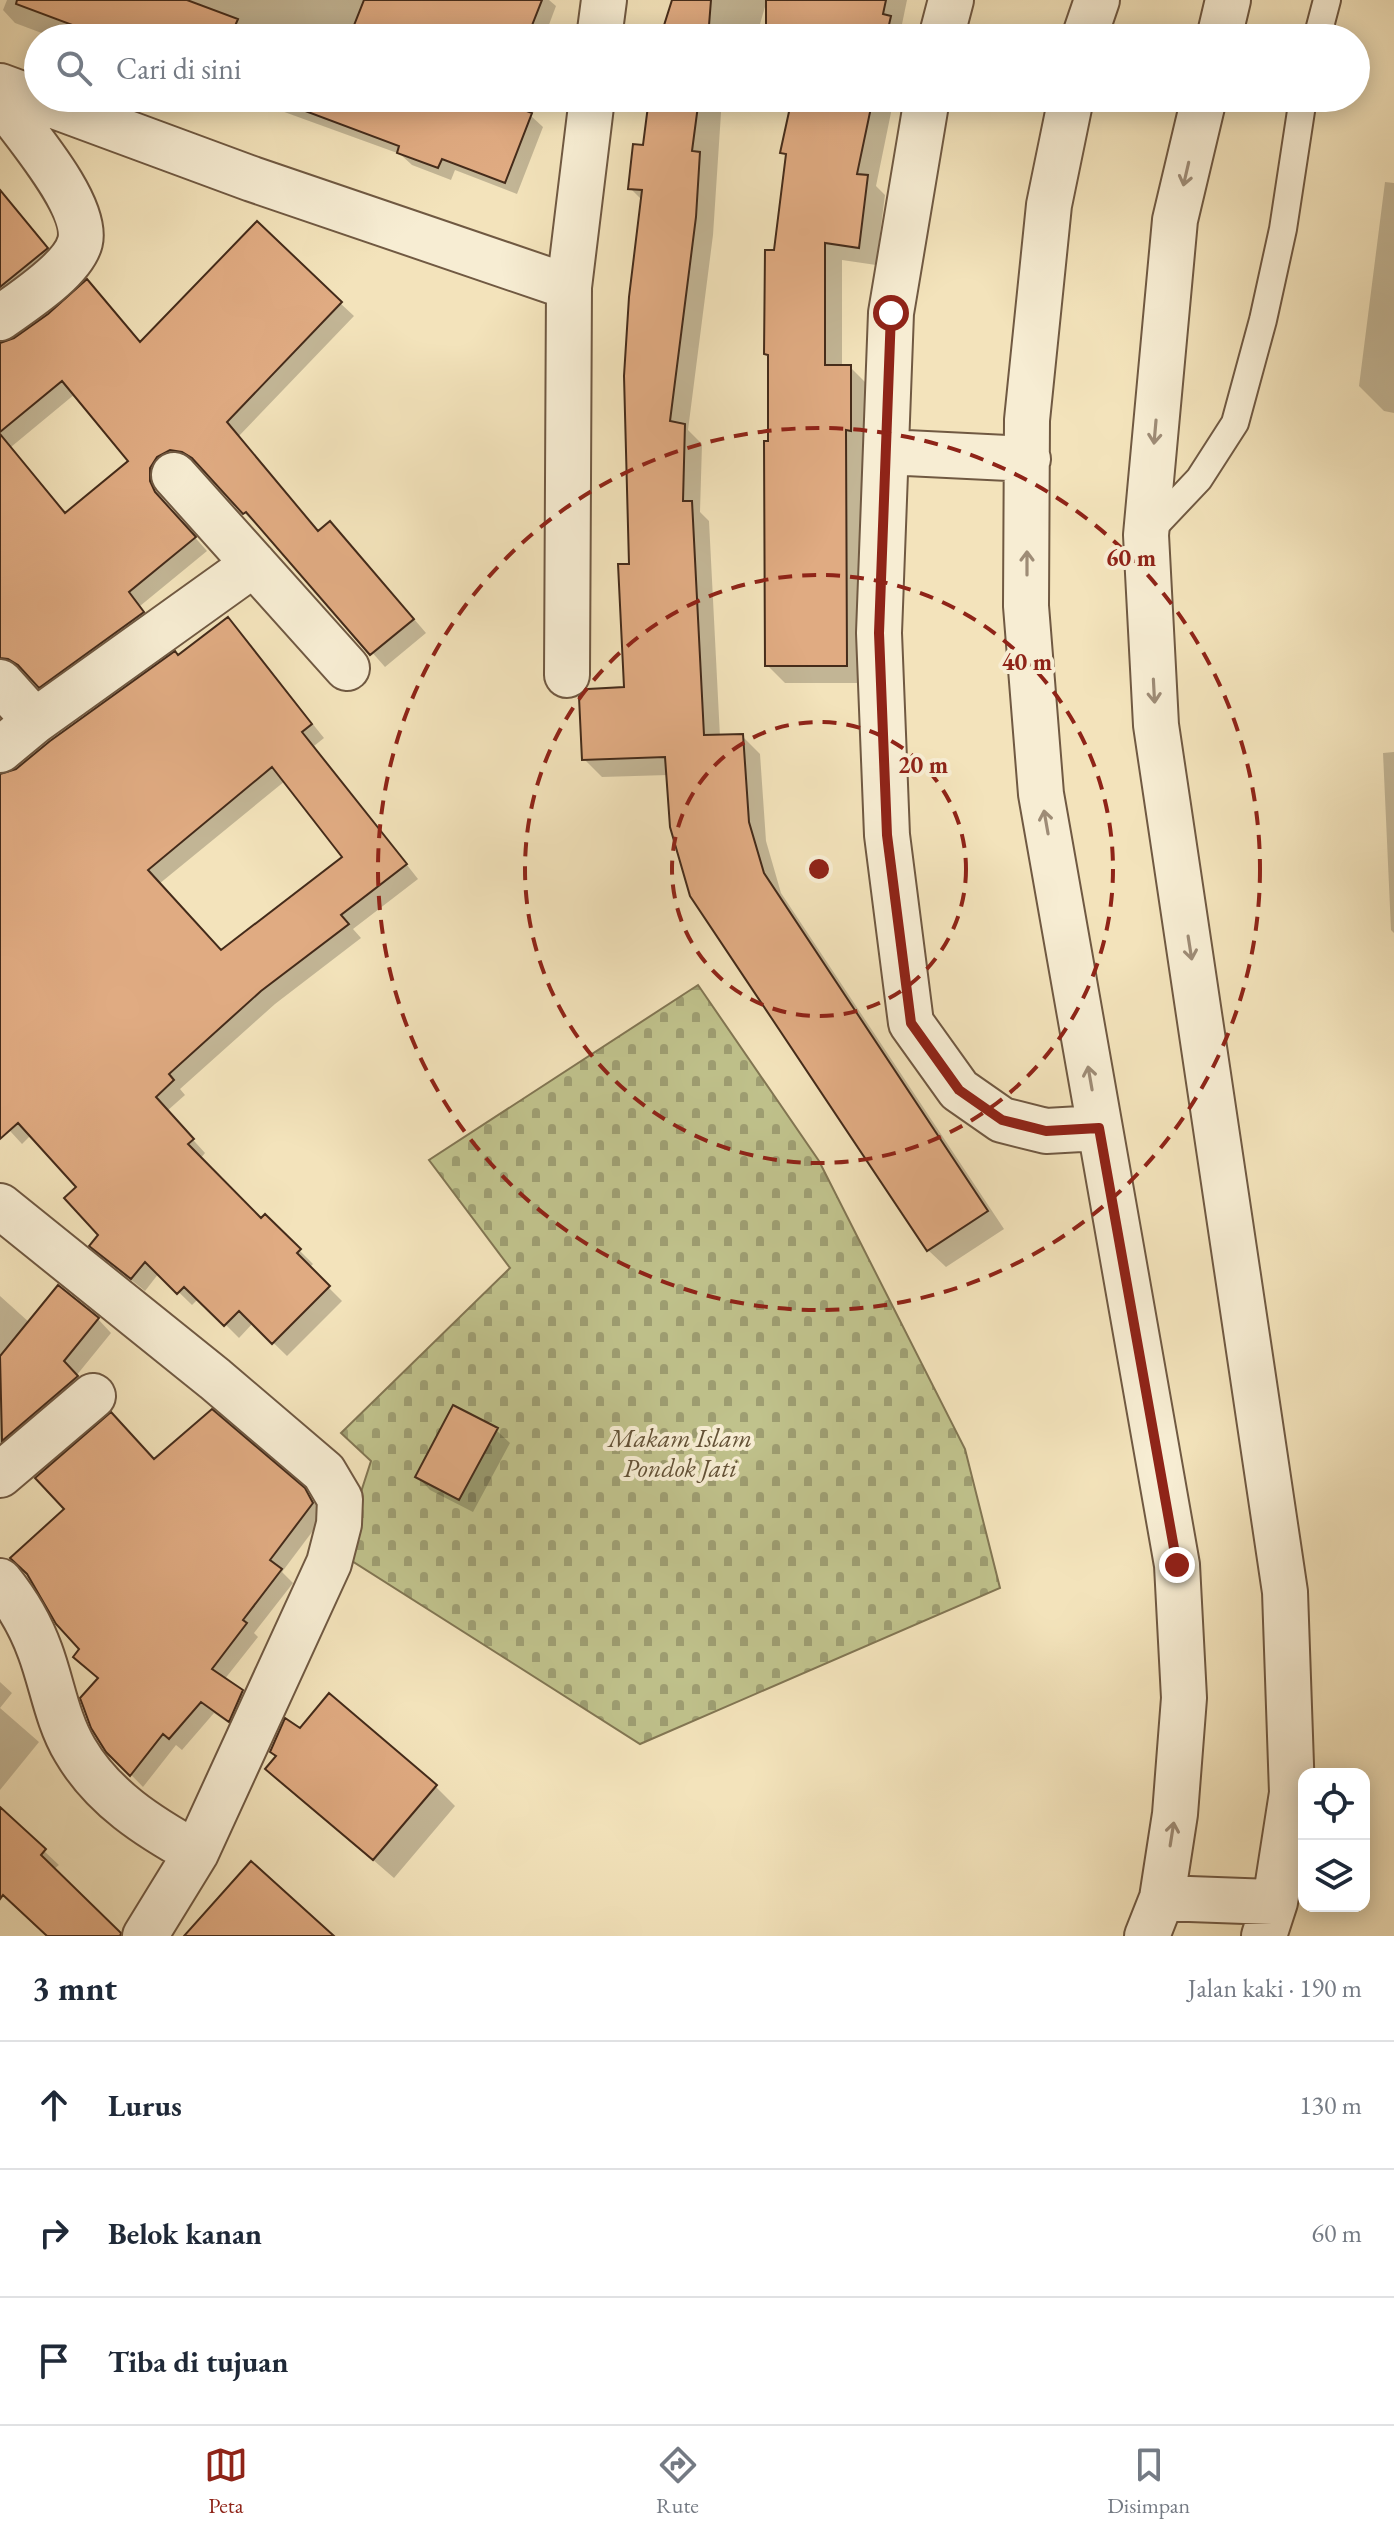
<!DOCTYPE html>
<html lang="id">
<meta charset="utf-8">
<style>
body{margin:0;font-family:"EB Garamond",serif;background:#f2f2f3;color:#1f2937}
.controls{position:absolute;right:24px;bottom:24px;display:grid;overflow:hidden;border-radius:16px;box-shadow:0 4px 20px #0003}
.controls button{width:72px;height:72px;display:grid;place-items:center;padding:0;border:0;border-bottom:2px solid #e0e1e3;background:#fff;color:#1f2937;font:40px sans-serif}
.stop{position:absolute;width:24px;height:24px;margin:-18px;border:6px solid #8f2418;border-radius:50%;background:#fff}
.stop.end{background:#8f2418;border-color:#fff;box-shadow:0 2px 8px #0008}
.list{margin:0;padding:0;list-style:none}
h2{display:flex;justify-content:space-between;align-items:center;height:104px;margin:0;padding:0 32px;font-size:34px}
h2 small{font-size:26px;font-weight:400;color:#747a83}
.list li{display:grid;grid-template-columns:52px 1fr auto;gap:24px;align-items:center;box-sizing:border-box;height:128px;padding:0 32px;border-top:2px solid #e0e1e3}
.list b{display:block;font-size:30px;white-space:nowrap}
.list em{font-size:26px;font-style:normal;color:#747a83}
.icon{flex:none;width:44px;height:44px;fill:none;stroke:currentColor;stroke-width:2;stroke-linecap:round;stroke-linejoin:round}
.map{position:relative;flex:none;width:1394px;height:1936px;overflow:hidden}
.search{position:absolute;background:#fff;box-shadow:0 4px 20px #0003;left:24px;right:24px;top:24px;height:88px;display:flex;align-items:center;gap:20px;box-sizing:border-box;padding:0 28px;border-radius:44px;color:#747a83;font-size:30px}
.sheet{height:488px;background:#fff}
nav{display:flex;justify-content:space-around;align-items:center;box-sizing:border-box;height:112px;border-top:2px solid #e0e1e3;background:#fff;font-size:22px;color:#747a83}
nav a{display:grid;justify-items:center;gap:4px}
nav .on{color:#8f2418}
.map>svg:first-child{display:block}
.cemetery{fill:url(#cemetery-stones);stroke:#827653;stroke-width:2}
.shadow{fill:#0003;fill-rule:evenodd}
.building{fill:#e0ab82;stroke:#442b1a;stroke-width:2;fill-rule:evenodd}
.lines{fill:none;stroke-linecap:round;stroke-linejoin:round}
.lane-casing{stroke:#705942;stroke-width:30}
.street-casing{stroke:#705942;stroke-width:48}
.lane{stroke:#f7edd3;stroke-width:26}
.street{stroke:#f7edd3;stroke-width:44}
.oneway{stroke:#9e8c76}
.route{stroke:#8f2418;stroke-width:10}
.ring{fill:none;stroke:#8f2418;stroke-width:4;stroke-dasharray:14 10}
.labels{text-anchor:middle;stroke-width:8;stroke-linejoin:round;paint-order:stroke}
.park-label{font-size:26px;font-style:italic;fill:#635136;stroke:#f7edd3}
.centre{fill:#8f2418;stroke:#f7edd3;stroke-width:4}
.ring-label{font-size:24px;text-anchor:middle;font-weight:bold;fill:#8f2418;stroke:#f7edd3;stroke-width:8;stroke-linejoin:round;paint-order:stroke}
</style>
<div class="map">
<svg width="1394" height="1936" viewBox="0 0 1394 1936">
<defs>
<pattern id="cemetery-stones" width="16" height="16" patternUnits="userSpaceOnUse" patternTransform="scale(2)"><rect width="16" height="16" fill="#c0c28c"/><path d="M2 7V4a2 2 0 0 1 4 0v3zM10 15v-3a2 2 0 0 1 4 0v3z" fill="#9e9e72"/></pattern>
</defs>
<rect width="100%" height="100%" fill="#f3e3bb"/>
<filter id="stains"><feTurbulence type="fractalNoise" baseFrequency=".0025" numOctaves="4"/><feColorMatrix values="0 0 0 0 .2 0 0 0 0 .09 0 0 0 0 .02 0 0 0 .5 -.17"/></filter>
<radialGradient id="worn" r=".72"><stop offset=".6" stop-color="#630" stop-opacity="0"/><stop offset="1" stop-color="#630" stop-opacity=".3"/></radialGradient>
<path class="cemetery" d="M698,985L819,1161L965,1449L1000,1588L640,1744L341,1554L371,1461L341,1433L510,1268L429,1160Z"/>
<path class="shadow" d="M7,0H549L556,6L544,38H90L61,28L57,38H55L15,23L3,10Z
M674,0H767L756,38H663Z
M815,0H907L901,29L907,38H807Z
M246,98H521L517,110L530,115L543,127L517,194L455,170L451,180L412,165L400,154Z
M651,98H722L713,235L688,430L702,444L700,512L709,521L720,737L742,736L760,754L766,841L781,893L1004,1229L946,1267L928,1250L668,775L602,777L584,759L626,689L643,201L630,188L645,147Z
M794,98H894L876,186L885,195L876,265L842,260V367H850L868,385V448L863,447L864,683H785L767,665L770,443V357L766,354L788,157L783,152Z
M1385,182L1394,183V413L1384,411L1359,386Z
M0,191L60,262L0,310Z
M87,282L141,343L340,303L354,316L238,437L319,532L343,536L426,633L385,667L259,524L257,526L198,464L184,463L163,482L162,496L168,507L207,551L140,606L156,626L53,699L22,671L8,670L0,674V345L15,340L62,306ZM75,394L131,461L66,514L11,447Z
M228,619L324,738L314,746L418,879L353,929L361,938L275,1004L180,1089L185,1095L167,1111L205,1153L200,1159L261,1220L265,1216L313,1264L309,1268L342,1301L287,1356L253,1323L239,1338L199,1298L192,1305L159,1273L145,1291L105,1259L92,1246L101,1235L79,1187L31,1135L22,1144L0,1120V776H5L178,657ZM285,781L345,857L222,953L159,884Z
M1394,752V933L1391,930L1383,753Z
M0,1296L30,1323L98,1319L111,1333L76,1376L90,1391L0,1466Z
M496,1430L510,1443L473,1512L430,1490L417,1476Z
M155,1461L303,1490L316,1503L324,1516L282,1572L293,1583L254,1633L258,1637L224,1680L254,1704L241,1732L214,1713L182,1750L176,1745L143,1787L108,1751L100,1679L82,1649Z
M0,1682L12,1693L0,1708L39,1742L0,1790Z
M300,1731L435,1786L455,1806L394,1878L268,1769Z
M0,1810L59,1865L53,1870L97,1936H49L0,1890Z"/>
<path class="building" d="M17,0H187L238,19L235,26L268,38H107L16,4Z
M364,0H542L527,38H349Z
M672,0H711L708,38H660Z
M766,0H886L883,14L891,16L886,38H766Z
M263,98H492L532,113L505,183L442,159L438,168L397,153L399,146L284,103L283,105Z
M649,98H699L692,151L700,152L696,217L670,421L685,424L683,501H692L704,735L743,734L749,822L764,873L988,1211L927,1251L690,896L670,827L665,757L582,760L579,697L588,689L624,687L618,564H629L624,376L629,297L642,190L628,189L633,144L643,145Z
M792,98H873L857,174L868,175L859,248L825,243V365H851V431L846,430L847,666H765L764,441H768V355L764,354L765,250H774L786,154L780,153Z
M0,190L48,248L0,287Z
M257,221L342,302L227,422L318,531L330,521L414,619L370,655L246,512L243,514L192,458L182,452L170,450L157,457L150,468V481L155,492L196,537L129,592L144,612L39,688L18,665L8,659L0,658V434L65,513L128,461L62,381L0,432V343L14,338L48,314L87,279L140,342Z
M228,617L312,724L302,732L407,864L341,915L349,924L261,991L169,1074L174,1080L156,1097L194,1139L188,1144L261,1218L265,1214L301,1249L297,1253L330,1286L272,1344L239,1311L224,1326L184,1287L177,1294L145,1262L131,1279L89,1246L98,1235L64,1198L76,1187L18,1123L0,1139V774L16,769L50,741L175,651L178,655ZM272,767L342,857L221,950L148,870Z
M58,1285L99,1318L64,1361L78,1376L2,1441L0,1356Z
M453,1405L498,1428L459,1500L415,1477Z
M212,1409L305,1488L313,1503L270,1560L282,1569L243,1620L247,1623L212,1669L243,1690L229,1722L201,1702L169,1739L163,1734L130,1776L106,1752L91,1728L83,1706L80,1698L98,1678L73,1657L79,1649L56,1624L27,1574L10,1558L64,1509L35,1478L111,1412L154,1459Z
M329,1693L437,1785L373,1860L265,1769L276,1756L270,1752L285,1718L300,1728Z
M0,1807L46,1849L41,1855L121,1933L120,1936H47L3,1895L0,1899Z
M251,1861L334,1936H184Z"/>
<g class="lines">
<g class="lane-casing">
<path id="lane" d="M1317,38L1327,0
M1146,535L1199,479L1235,423L1263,320L1283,229L1303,98"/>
</g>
<g class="street-casing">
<path id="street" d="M599,38L604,0
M941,38L951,0
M1084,38L1097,0
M1219,38L1228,0
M0,86L252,179L569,287
M927,98L891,313L879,633L887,835L911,1023L959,1090L1002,1120L1046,1131L1099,1128
M1071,98L1049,205L1027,420L1026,606L1041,794L1177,1565L1184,1698L1175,1814L1162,1898L1147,1936
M1204,98L1175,220L1146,535L1156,725L1285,1592L1292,1793L1275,1902L1264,1936
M0,99C22,130 89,205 80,242C73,270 22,302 0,318
M886,452L1028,459
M174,475L347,668
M567,675L569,287L592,98
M0,682L35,721
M0,750L35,721L254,564
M0,1206L215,1379L324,1472L340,1499L339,1524L329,1563L196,1853L145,1936
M0,1475L93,1396
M0,1581C17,1602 31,1626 40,1651C52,1683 57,1720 75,1750C103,1798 149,1827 196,1853
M1162,1898L1275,1902"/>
</g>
<use href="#lane" class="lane"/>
<use href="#street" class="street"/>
</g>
<defs><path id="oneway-shaft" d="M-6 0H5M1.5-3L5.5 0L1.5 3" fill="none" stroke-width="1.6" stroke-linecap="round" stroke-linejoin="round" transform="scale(2)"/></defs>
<g class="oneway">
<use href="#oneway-shaft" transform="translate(1186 174) rotate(103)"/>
<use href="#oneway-shaft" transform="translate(1155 432) rotate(95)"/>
<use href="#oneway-shaft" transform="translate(1027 563) rotate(-90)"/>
<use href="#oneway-shaft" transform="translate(1154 691) rotate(87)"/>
<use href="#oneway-shaft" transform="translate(1046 822) rotate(-100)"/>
<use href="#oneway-shaft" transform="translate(1190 948) rotate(81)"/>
<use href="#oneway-shaft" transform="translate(1090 1078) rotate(-100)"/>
<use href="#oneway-shaft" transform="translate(1172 1834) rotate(-81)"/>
</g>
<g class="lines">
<path class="route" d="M891,313L879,633L887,835L911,1023L959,1090L1002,1120L1046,1131L1099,1128L1177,1565"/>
</g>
<g class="ring">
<circle cx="819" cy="869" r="147"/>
<circle cx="819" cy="869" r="294"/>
<circle cx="819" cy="869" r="441"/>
</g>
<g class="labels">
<g class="park-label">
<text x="680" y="1447">Makam Islam<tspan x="680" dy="30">Pondok Jati</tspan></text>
</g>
</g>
<circle cx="819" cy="869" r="12" class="centre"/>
<g class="ring-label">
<text x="1131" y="566">60 m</text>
<text x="1027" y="670">40 m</text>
<text x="923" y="773">20 m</text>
</g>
<rect width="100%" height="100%" filter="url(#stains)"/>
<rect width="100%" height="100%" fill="url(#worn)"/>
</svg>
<div class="controls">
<button><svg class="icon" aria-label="locate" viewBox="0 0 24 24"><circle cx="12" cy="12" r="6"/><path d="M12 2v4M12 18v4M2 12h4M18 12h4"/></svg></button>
<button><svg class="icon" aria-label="layers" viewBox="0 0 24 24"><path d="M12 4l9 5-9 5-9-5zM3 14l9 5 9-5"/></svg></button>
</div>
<div class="stop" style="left:891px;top:313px"></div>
<div class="stop end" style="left:1177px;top:1565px"></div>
<div class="search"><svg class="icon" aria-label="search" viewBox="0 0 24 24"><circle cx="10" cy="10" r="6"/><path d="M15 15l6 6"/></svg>Cari di sini</div>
</div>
<section class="sheet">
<h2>3 mnt<small>Jalan kaki · 190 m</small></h2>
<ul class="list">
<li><svg class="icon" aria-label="ahead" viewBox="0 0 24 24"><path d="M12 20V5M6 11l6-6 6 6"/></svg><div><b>Lurus</b></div><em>130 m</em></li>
<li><svg class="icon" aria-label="right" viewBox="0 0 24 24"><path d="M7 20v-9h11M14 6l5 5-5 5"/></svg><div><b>Belok kanan</b></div><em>60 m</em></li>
<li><svg class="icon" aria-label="arrive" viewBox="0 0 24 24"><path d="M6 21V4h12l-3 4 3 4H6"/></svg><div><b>Tiba di tujuan</b></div></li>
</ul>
</section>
<nav>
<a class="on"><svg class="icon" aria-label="map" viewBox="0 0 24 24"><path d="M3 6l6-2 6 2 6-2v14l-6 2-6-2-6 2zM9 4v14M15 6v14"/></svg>Peta</a>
<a><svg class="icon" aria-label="directions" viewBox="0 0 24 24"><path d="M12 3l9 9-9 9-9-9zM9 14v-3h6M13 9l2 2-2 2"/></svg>Rute</a>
<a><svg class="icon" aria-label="saved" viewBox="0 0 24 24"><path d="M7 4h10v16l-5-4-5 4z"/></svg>Disimpan</a>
</nav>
